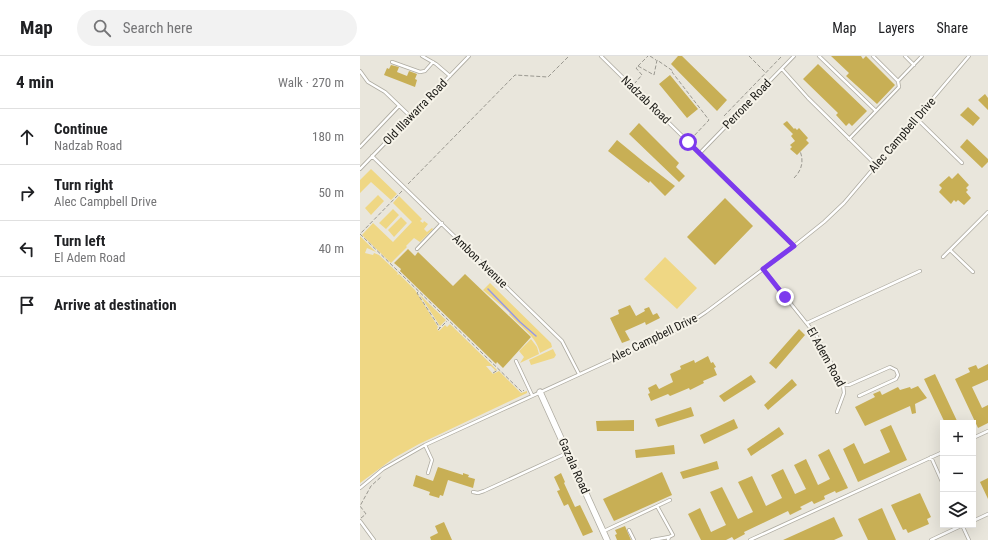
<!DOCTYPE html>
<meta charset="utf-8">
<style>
body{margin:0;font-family:"Roboto Condensed",sans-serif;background:#f2f2f2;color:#202124}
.controls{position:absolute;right:12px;bottom:12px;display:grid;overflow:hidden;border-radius:0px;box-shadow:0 4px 16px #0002}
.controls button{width:36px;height:36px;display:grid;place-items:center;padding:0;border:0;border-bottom:1px solid #e0e0e0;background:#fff;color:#202124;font:20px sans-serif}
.stop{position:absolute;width:12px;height:12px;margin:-9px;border:3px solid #7c3aed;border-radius:50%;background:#fff}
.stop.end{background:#7c3aed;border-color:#fff;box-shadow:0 1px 4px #0008}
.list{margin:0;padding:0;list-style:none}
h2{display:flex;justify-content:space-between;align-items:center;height:52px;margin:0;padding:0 16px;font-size:17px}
h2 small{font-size:13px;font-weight:400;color:#757577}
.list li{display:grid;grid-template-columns:26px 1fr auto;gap:12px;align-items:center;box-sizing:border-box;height:56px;padding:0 16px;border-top:1px solid #e0e0e0}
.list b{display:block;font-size:15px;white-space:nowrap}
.list p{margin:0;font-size:13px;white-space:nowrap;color:#757577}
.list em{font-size:13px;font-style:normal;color:#757577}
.icon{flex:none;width:22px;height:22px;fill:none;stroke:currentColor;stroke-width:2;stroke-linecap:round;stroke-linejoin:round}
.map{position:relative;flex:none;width:628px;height:484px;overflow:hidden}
header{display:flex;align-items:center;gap:24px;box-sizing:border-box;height:56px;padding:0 20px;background:#fff;border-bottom:1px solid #e0e0e0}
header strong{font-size:19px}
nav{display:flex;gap:22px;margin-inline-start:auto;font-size:14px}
.search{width:280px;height:36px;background:#f2f2f2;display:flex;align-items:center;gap:10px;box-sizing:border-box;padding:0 14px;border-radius:22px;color:#757577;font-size:15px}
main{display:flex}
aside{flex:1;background:#fff}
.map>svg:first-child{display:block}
.green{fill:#efd784}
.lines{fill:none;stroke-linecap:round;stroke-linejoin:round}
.stream{stroke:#9497e6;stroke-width:1.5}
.building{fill:#c8af55}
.lane-casing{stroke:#aeaba1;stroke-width:4}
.street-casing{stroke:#aeaba1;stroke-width:7}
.path{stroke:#9a9890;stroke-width:1;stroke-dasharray:4 2;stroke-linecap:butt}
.lane{stroke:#fff;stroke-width:2.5}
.street{stroke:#fff;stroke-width:5.5}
.route{stroke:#7c3aed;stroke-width:5}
.labels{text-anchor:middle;stroke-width:4;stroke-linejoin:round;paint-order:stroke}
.street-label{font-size:12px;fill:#1b1a16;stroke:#f6f3e9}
</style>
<header>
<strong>Map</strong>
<div class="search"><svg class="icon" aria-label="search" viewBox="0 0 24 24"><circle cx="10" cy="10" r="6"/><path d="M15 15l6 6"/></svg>Search here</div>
<nav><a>Map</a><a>Layers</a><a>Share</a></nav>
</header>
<main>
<aside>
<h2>4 min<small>Walk · 270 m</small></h2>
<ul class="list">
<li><svg class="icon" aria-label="ahead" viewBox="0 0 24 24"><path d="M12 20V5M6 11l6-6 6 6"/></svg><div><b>Continue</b><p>Nadzab Road</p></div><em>180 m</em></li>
<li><svg class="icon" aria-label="right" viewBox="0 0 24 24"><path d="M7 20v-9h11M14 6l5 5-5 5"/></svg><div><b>Turn right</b><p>Alec Campbell Drive</p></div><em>50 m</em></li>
<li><svg class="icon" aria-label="left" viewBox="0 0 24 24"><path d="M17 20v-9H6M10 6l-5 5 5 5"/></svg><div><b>Turn left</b><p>El Adem Road</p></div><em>40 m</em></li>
<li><svg class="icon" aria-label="arrive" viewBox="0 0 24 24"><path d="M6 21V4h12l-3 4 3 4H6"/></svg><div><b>Arrive at destination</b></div></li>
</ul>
</aside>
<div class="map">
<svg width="628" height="484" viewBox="0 0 628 484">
<rect width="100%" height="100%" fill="#e9e6dc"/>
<path class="green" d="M11,113L37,138L31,144L11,126L0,137V124Z
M18,139L24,145L11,159L5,152Z
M39,140L62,163L60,165L63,167L64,165L68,168L64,173L67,176L72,172L73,173L60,186L54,182L46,190L47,191L31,207L2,179L13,167L33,186L52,166L33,147Z
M33,153L39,159L26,173L19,167Z
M41,161L47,167L34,181L28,174Z
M0,180L16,196L7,192L5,197L13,199L14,197L19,199L38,217L37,219L39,218L55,234L78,271L77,273L79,275L85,269L87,271L90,268L137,314L134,315L135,314L131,310H126L133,318L139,315L161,337L167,335V337L59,388L34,402L0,427Z
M305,201L337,232L317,253L284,223Z
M130,227L191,287L192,291L180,297C177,281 160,270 149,258L150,257L123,234Z
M59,238L86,264L80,270Z
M171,283L177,291L179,298L160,307L164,301L159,295Z
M193,293L196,299L194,302L171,309L169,304Z"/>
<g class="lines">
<path class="stream" d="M128,233L160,266L176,280"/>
</g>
<path class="building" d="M318,0H322L367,44L357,55L311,8Z
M471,0H501L503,3L506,0L535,29L517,48L486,20L489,17Z
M458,8L507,55L492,70L489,67L486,70L476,59L478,57L443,23Z
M31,9L39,11L37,16L47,20L49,15L57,18L55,23L57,24L55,31L24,19L27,12L29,13Z
M310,19L338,53L327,62L299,28Z
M625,38L628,42V54L618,44Z
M608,51L620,62L613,70L600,59Z
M427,65L434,73L435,72L437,74L439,72L448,82L446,84L449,87L437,99L430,93L432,91L430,89L435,85L431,80L433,78L423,68Z
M279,67L319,107L316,111L325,120L319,126L269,78Z
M607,83L628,103V106L622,112L600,91Z
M257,84L285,107L315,130L305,140L290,125L289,127L248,95Z
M598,117L609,129L606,132L608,134L606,136L611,142L604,149L598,144L596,146L594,144L591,148L579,136L582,132L579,129L589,120L592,123Z
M365,142L393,170L355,209L327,181Z
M48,193L55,200L58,196L93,230L105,218L171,281L143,312L137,306L136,308L40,215L41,213L34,207Z
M270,249L276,260L285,255L284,253L289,251L293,259L297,257L300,262L286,269L285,266L283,267L265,275L270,284L262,287L250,262L259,258L258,254Z
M439,273L445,279L416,313L409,307Z
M348,300L351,307L353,306L356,311L354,312L357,319L343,325L344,327L330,334L329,332L310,340L308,338L291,345L288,338L290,337L288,332L296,328L299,333L313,326L310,318L321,313L320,310L334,304L335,307Z
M628,308V324L612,331L622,352L628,349V367L618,372L595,323L610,316L608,312L616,309L618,313Z
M575,318L598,367H585L564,323Z
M391,319L396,326L364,346L359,340Z
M432,323L437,329L408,354L404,349Z
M558,330L567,342L555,348L556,357L552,358L550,350L505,370L495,351L515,341L513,338L520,335L522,339L538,331L540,334L550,331L551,333Z
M331,351L334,360L298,371L295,363Z
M374,363L378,372L344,388L340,379Z
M274,364V375H237L236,365Z
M531,369L547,404L498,426L483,393L494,387L504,408L530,396L520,374Z
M419,371L424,378L391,400L387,393Z
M314,389L315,398L276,402L275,394Z
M469,393L488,432L476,437L475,435L464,440L465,443L454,448L452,445L440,451L442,453L430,459L428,455L384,476L385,478L374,484L372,481L366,484H341L328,458L340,452L351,476L366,469L350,436L362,431L378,463L393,456L378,426L392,420L406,450L422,442L411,419L423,413L435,438L446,433L434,409L446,403L458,429L470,423L458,399Z
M357,405L359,413L323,423L320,416Z
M78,411L103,419V417L109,419L108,421L115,423L113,432L88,424L83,440L80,439L79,442L69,439L70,436L53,430L56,419L73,425Z
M302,416L312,439L254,465L243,443Z
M201,417L205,426L204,427L215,451L220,449L233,476L223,480L208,448L204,450L197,435L200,434L194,421Z
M628,422V443L620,426Z
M560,437L571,461L567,463L569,468L548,477L546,473L543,474L531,449Z
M522,452L536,484H508L498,463Z
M474,461L483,480L474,484H423Z
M84,466L92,484H71L70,481L78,477L75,470Z
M265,470L271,484H257L255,479L257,478L255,474Z"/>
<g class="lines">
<g class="lane-casing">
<path id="lane" d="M62,0L76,8L90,20
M241,0L434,190
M459,0L516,55
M513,0L538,25
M545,0L554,9
M32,6L60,16L65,15L73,6
M422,13L448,42L516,109
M0,15L8,26L25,36L50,60
M556,62L602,107
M489,83L539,31L538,25L562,0
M0,91L39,50
M340,97L434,0
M12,100L202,285L219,318
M0,113L109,0
M57,193L82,167
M590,194L613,216
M583,201L628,156
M403,213L456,279L483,329L484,337L477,356
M447,267L560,215
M156,305L172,339
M483,329H489L530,311L536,314L538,319L536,323L499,340
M613,382L628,375
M65,389L72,404L68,417
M571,401L583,428
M0,432L23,413L65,389L325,270L346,256L434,190L464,166L484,147L609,0
M113,436L118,437L124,435L207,397
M297,450L313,479L309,481L308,484
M0,465L14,484
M613,465L628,458
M602,469L609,484
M269,474L274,484
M244,475L310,444
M292,484L309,481
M390,484L583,396
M571,484L603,469"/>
</g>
<g class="street-casing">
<path id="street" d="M180,336L247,484"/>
</g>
<path class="path" d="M290,0L296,4
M389,0L405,16
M278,10L294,19L297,4L313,15L312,16L349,64L332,82
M274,28L282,19L276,12L288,0
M364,60L422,0
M434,122C442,114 444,105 440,95
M48,128L155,19L188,21L209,0
M42,135L0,178L162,336L164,334
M58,236L57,237L80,272
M78,274L87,265
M133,317L138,314
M1,462L6,458L0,450L11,430L22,420"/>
<use href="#lane" class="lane"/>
<use href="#street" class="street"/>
</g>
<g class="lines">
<path class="route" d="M328,86L434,190L403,213L425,241"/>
</g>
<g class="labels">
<g class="street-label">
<text transform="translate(286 44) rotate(44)" y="4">Nadzab Road</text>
<text transform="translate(387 48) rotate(-46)" y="4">Perrone Road</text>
<text transform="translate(55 56) rotate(-46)" y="4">Old Illawarra Road</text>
<text transform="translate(542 79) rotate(-49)" y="4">Alec Campbell Drive</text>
<text transform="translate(120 205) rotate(44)" y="4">Ambon Avenue</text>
<text transform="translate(294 282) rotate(-26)" y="4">Alec Campbell Drive</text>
<text transform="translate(466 301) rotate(61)" y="4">El Adem Road</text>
<text transform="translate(214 410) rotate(66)" y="4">Gazala Road</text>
</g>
</g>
</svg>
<div class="controls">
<button>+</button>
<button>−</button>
<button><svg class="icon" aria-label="layers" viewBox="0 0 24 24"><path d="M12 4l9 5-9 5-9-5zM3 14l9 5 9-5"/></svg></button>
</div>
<div class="stop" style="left:328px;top:86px"></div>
<div class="stop end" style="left:425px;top:241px"></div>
</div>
</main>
